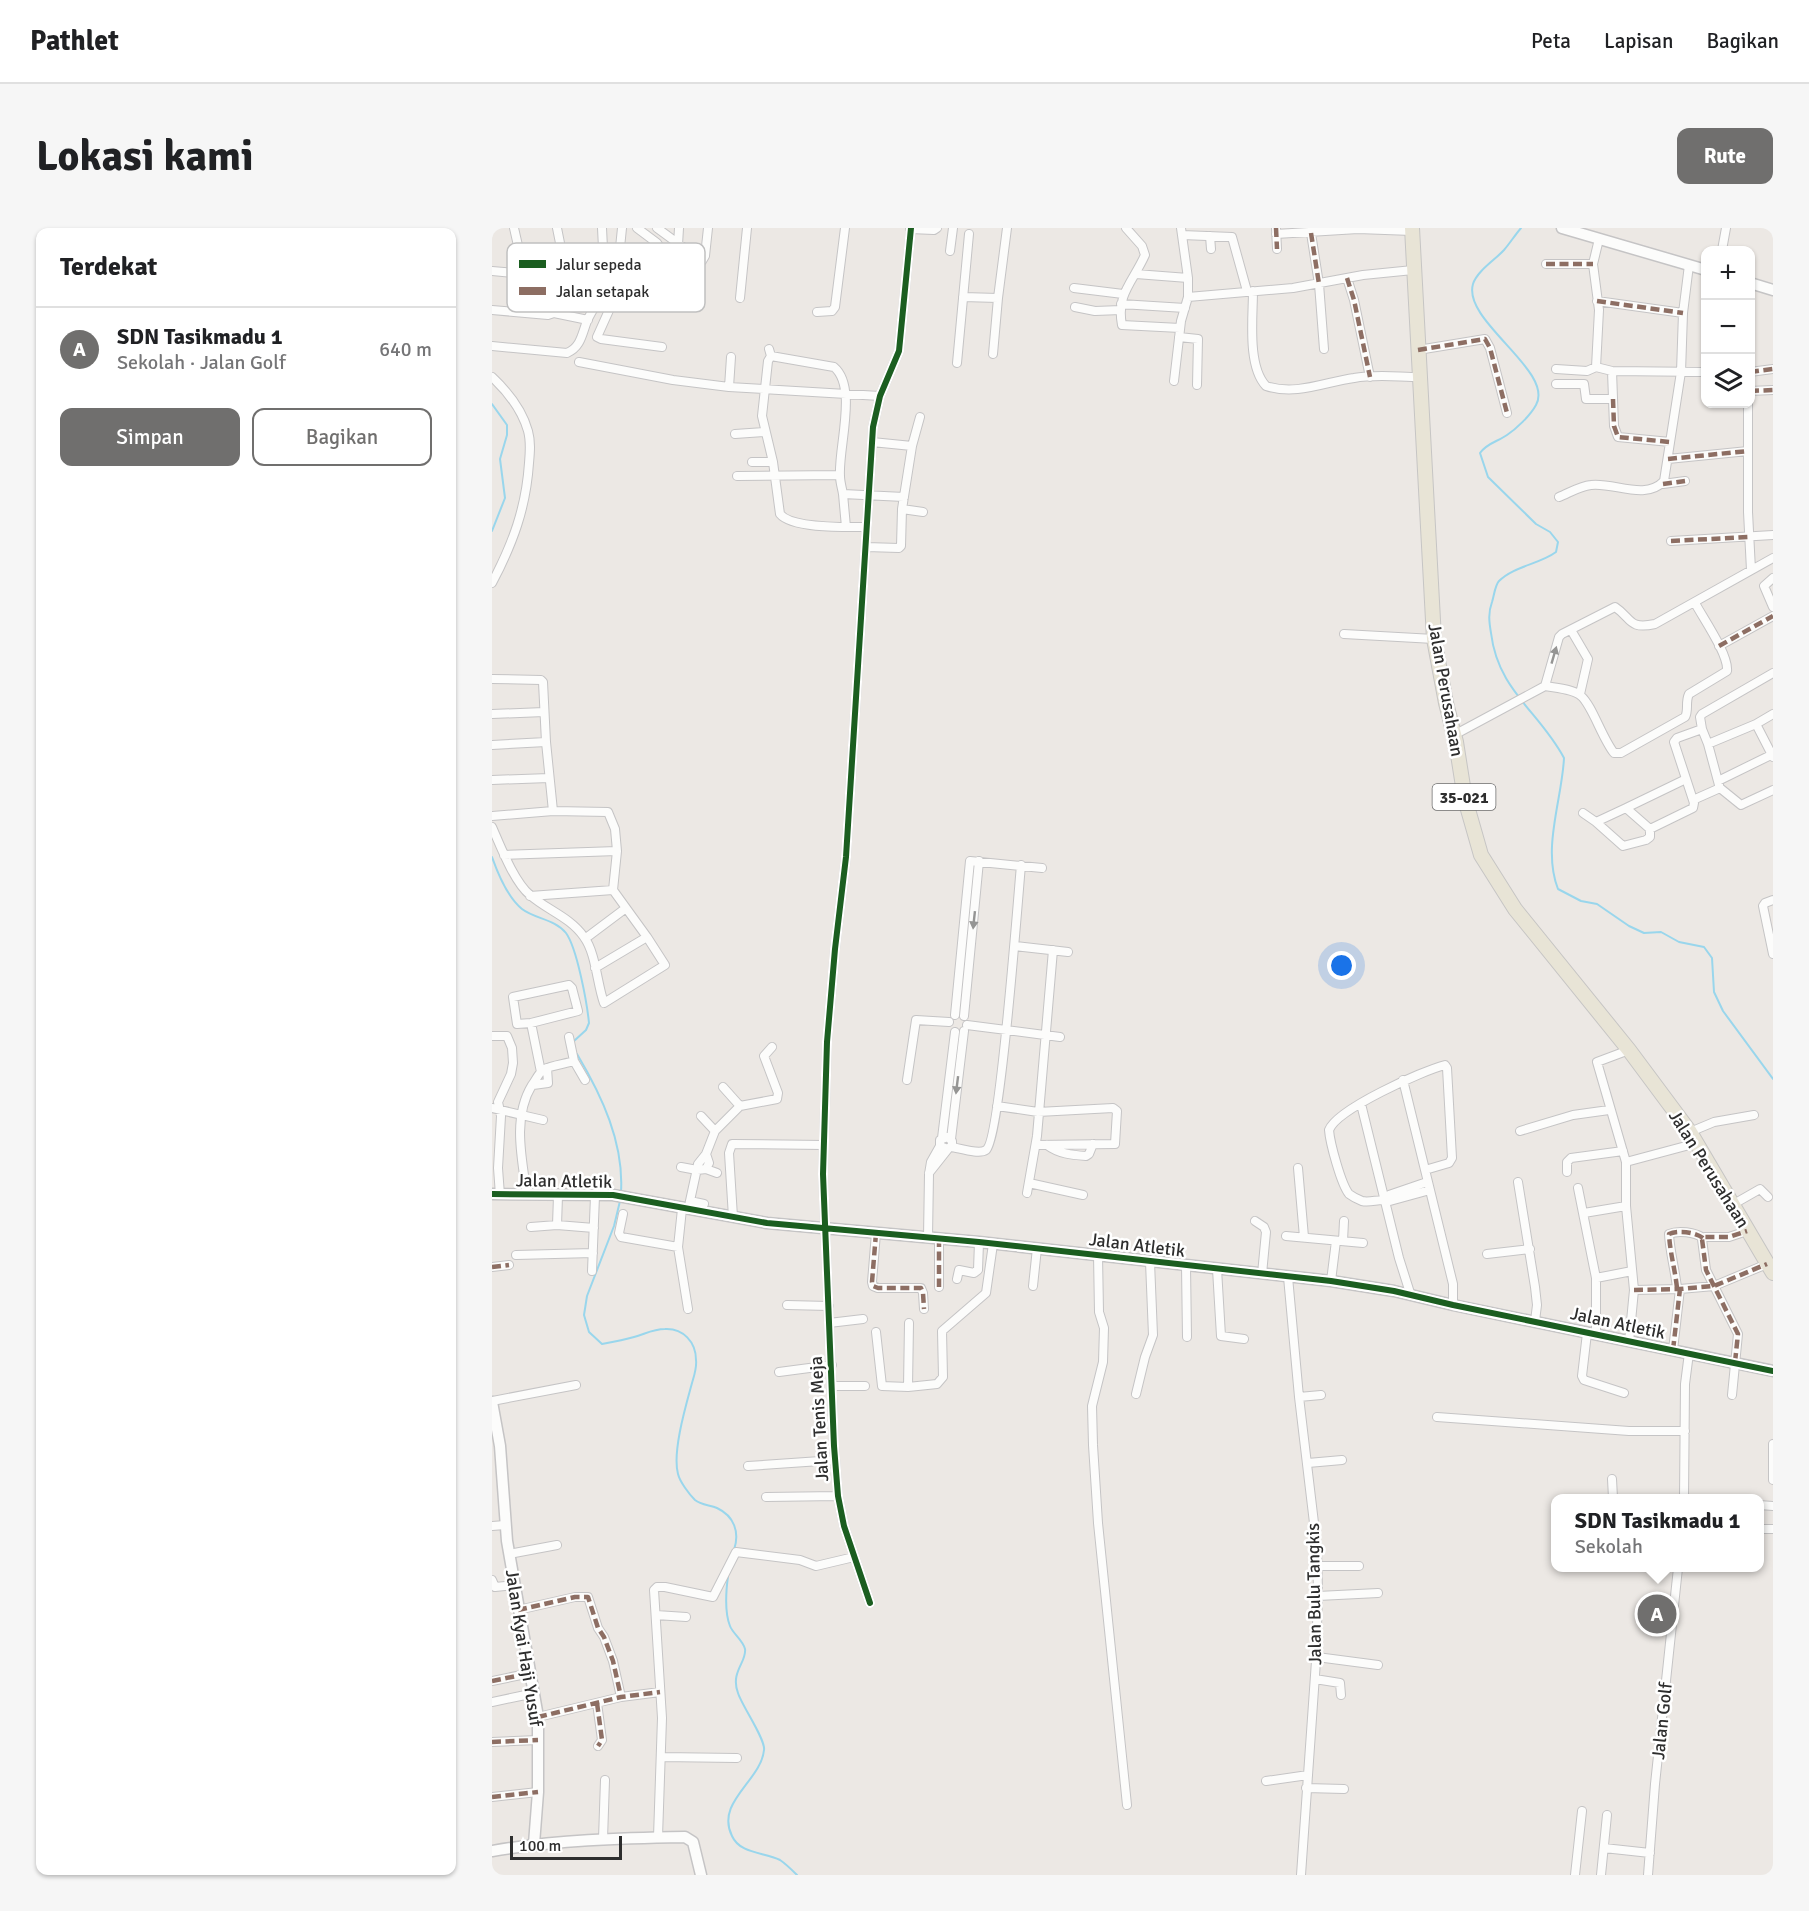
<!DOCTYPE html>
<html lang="id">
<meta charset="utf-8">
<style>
body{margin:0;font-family:Signika,sans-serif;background:#f6f6f6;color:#202124}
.controls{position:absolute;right:18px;top:18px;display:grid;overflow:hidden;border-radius:12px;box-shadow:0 2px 4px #0004}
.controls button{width:54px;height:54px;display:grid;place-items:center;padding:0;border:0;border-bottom:2px solid #e0e0e0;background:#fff;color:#202124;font:30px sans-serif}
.scale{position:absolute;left:18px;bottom:15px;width:112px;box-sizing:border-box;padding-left:6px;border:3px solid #2e2e2e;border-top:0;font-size:16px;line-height:21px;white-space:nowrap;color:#2e2e2e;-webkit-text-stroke:4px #fff;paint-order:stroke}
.you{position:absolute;left:850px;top:738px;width:21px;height:21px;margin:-15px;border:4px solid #fff;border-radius:50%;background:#1a73e8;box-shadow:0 0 0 9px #1a73e833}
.badge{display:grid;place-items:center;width:39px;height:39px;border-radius:50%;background:#706f6e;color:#fff;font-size:20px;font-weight:700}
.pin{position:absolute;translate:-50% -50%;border:3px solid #fff;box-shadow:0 2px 6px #0006}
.popup{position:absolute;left:1059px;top:1266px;width:213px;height:78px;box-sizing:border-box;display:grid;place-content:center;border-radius:12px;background:#fff;filter:drop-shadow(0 2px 4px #0005);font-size:20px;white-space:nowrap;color:#757577}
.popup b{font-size:22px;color:#202124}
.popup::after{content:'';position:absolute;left:50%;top:100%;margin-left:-12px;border:12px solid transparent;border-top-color:#fff}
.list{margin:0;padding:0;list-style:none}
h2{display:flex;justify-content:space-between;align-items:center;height:78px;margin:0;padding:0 24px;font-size:26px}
h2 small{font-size:20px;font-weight:400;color:#757577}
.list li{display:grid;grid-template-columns:39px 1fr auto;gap:18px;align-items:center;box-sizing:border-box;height:84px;padding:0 24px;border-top:2px solid #e0e0e0}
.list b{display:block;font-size:22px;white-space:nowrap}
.list p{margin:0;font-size:20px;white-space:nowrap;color:#757577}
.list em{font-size:20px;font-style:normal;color:#757577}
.actions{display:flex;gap:12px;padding:18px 24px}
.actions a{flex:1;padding:14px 0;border:2px solid #706f6e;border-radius:12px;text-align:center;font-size:21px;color:#706f6e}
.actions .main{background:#706f6e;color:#fff}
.icon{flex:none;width:33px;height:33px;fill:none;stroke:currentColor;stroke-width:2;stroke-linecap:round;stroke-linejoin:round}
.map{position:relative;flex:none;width:1281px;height:1647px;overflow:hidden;border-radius:12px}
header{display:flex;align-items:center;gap:36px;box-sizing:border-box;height:84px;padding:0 30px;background:#fff;border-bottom:2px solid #e0e0e0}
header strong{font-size:28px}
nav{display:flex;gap:33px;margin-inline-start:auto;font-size:21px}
.intro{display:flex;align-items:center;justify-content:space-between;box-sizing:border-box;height:144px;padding:0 36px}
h1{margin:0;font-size:42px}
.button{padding:15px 27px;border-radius:12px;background:#706f6e;color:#fff;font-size:21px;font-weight:700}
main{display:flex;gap:36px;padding:0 36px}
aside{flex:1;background:#fff;border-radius:12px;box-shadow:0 2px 4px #0004}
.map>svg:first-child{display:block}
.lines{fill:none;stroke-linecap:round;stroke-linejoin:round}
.stream{stroke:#99d6ec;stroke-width:2}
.minor-casing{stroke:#c5c4c5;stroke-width:10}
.tertiary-casing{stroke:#c5c4c5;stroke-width:13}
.primary-casing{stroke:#c6c5c4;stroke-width:16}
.minor{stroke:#fcfcfb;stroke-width:8}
.tertiary{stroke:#fcfcfb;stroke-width:10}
.primary{stroke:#e8e4d6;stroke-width:14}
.quiet{stroke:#8d6e63;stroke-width:4.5;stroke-dasharray:9 4.5;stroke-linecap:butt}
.cycleway-casing{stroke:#fff;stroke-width:10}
.cycleway{stroke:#1b5e20;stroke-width:6}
.oneway{fill:#959594}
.labels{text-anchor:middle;stroke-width:5;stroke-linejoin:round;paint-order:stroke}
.shield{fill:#fff;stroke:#6d6d6d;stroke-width:1.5}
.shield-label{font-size:16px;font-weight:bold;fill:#2e2e2e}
.street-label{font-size:18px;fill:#2e2e2e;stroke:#fff}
.key{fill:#fff;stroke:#c0c0c0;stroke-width:1.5}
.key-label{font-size:16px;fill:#2e2e2e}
</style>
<header>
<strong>Pathlet</strong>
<nav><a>Peta</a><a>Lapisan</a><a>Bagikan</a></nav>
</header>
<div class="intro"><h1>Lokasi kami</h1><a class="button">Rute</a></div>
<main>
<aside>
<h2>Terdekat<small></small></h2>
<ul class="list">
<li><span class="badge">A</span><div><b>SDN Tasikmadu 1</b><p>Sekolah · Jalan Golf</p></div><em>640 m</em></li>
</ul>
<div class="actions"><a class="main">Simpan</a><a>Bagikan</a></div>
</aside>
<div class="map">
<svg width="1281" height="1647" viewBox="0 0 1281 1647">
<rect width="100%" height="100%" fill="#ece8e4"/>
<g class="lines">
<path class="stream" d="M1029,0C1023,7 1018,15 1012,22C1003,32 985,43 981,56C970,93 1063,143 1044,177C1038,188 1024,201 1015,207C1005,214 995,215 988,225L996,249L1044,296L1058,304L1066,314L1064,324C1048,336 1022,338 1007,353C1003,357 1002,368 1000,374C996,385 997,393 999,405C1006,463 1047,483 1072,530C1070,572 1050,620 1066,661L1089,673L1105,676L1137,698L1152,705L1169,704L1187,714L1212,719L1220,730L1222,764L1231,783L1281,851
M0,176L15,197V207L8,231L13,270L0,303
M0,629C6,646 15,669 30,681C43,691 63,691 74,705C85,720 95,775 97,795L94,802L82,813V816
M85,826C110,868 132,915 129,964
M128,973L122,998L95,1068L92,1087L97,1104L110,1116C121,1114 132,1112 142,1109C153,1106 161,1101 173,1101C191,1100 204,1114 204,1132C205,1140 202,1148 200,1155C194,1177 180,1224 186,1246C188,1254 197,1266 203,1272C209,1277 218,1277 225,1280C242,1288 248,1304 242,1322
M236,1348C234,1363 232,1383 238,1398C241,1406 251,1412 253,1421C255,1434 238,1444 246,1465C250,1478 274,1512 272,1522C269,1553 223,1574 240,1608C248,1626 272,1624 288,1632C294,1636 300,1642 305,1647"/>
<g class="minor-casing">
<path id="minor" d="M22,0L30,35L29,46
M130,0L123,69L105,109L109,111L170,119
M145,0L165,15L169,21L167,74
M165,0L210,33L213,28L216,0
M634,0L650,18L653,27C641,54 624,66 630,97L688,100
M689,0L696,50V69L801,60L871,47L921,42
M784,0L785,21
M418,1L442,2L445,0
M819,5L827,56L832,121
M784,6L866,1L920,3
M690,7L740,9L755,63
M718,8L719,21
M1107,11L1101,36L1107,82L1104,139L1120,143L1214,144
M186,17L187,0
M1230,22L1234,0
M458,23L461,0
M1054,36H1101
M0,43L66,49
M644,46L696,50
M855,50L862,72L878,149
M582,60L631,66
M761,63C761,89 755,138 774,158C804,168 833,154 862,150C883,146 906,149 928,149
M109,67L111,20L110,0
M471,69L506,70
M248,70L255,0
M1105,73L1191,85
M629,76L693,80
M583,79L603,83L629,82
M0,82L56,87L62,85L96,92
M325,84L340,83L343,79L353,0
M62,85L65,79L68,15L65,0
M687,109L706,111L705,157
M0,118L75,125C89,119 90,106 95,93C99,84 105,76 109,67L190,77L199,76L205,71L201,43
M277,121L279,128L276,133L270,188L281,234L288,286C300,301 356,299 375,299
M926,122L993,111L998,120L1015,185
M501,126L506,70L515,0
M279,128L342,139C366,159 346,220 348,248C348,254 350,260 351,266L412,269
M87,134L181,152L237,159L388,168
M465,135L477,6
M1064,141L1095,143L1104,139
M1120,143L1122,198L1126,209L1178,214
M1258,144L1281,141
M0,149C16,164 30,182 36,203C39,214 38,224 37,235C34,280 21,315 0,355
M682,153L689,93L696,69
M1064,156H1092L1094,171H1121
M237,159L239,129
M1258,163L1281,162
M1256,176V284L1259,342
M243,206L273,204
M420,218L428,189
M1176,231L1256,223
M260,234H281
M245,248L348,247
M1171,256L1193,253
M351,266L354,299
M1067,269C1077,265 1088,258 1099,257C1122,254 1153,273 1172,253L1189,144L1191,85L1197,37
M410,281L431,284
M1179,313L1281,307
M374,319L407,320L409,318L410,281L420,218L380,214
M1281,350L1272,358L1281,379
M1079,402L1096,431L1088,466
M852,406L942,411
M1227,418L1281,388
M0,451L49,452L51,454L54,514L61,583L116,584L123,601L125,623L12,627
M1053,458L1067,409L1070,406L1123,379C1140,390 1136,402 1163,396L1281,330
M0,486L52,484
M1264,496L1281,529
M1210,501L1216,516L1264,496L1281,486
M962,507L1053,458C1063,460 1082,461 1089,468C1100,477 1110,510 1122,525H1129L1193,489C1197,482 1193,474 1197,466L1235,443C1237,427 1211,390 1203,375
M1216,516L1227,557
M0,517L54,514
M0,552L57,550
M1226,553L1281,526
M1201,572L1228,560L1249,577L1251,576L1281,562
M1134,580L1194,551
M1091,585L1104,594L1134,580L1158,601L1201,580L1202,575L1182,514L1185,510L1210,501L1208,489L1210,486L1281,445
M0,588L61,583
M1104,594L1131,618L1154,612L1158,609V601
M0,599C8,617 22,654 38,667C55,682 78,689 92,709C104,725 105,756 112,775L173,737L155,709
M38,668L121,662L125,623
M1281,672L1273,675L1271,678L1281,726
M94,710L134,680L121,662
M523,718L576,724
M103,740L155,709L134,680
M77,757L80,760L86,783L39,795L25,796L21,769Z
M463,787L478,633L550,640
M472,788L487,633
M39,795L49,844
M475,797L568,809
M0,808H15L20,820L21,835L19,846L6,874L9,888L6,940L8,967
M1137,822L1105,834L1134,934V978L1142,1062L1137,1114
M82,833L93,852
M415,852L424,792L457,794
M911,852L961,1056V1077
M41,857L56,855L55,840
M231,859L248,878
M869,876L907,1030L919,1068
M505,878L546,884L621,880L625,883L623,916L544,917
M0,880L51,892
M209,888L223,903
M1028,903L1081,887L1117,882
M1198,904L1222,894L1262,887
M450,910L463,804
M459,911L472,803
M555,917C567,926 580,927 594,928L597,926L601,916
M459,919C467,920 487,927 494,922C508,912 526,670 529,637
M1134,934L1205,915
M189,939L205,942L214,941L217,935L214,926
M806,940L812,1009
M214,941L225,945
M933,942L957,935L960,930L955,840L953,837C930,843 845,881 837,902C838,915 849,956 857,966C861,969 865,971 870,973C879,975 889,970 898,973L938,962
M1075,944V934L1079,930L1131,923
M437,945L456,921
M1026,954L1043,1059L1045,1077L1043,1093
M537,955L591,967
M1086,960L1104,1050V1106
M535,965L545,908L561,722
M35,967C30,931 20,890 40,857C44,852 46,846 51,842C59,837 73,836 82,833L77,809
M66,968L65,997L102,1000
M893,971L897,967L935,954
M198,973L212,976
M1240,977L1268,961L1276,969
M190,981L186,1019L196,1081
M196,982L206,936L214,926L223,903L248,878L285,871L286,865L272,828L280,819
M1092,985L1134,978
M131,986L127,1005L129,1009L186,1019
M241,989L237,925L240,916L332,917
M763,993L772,999L774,1004L770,1046
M39,999L65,997
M384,1005L380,1054L381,1058L386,1060H429L431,1065L432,1081
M794,1008L871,1015
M436,1009L437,946L439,934L448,918V912L455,909L460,913V917L456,921L448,918
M447,1010V1059
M851,1013L852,993
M995,1026L1038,1021
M24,1027L101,1025
M606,1027L607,1084L612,1100L611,1134L600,1178L601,1217L606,1295L635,1577
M694,1038L695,1109
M0,1039L17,1037
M725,1041L729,1108L752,1111
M100,1043L103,968
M796,1049L807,1169L825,1320L826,1363L824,1433L809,1647
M1104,1050L1140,1043
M465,1051L467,1042L482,1045L486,1042L487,1014
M839,1053L844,1013
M541,1058L545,1020
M1185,1060C1183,1041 1178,1025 1177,1006C1186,1002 1203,1004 1211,1010
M1142,1062L1188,1061L1222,1058L1275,1036
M295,1077L337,1078
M337,1095L371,1091
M417,1095L416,1159L445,1156L451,1149L450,1103L494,1065L501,1016
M384,1104L390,1158L416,1159
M1095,1105L1090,1148L1092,1152L1132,1165
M1181,1122L1188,1061
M287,1144L340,1137
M341,1158H373
M644,1166L653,1129L661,1107L658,1034
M1240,1167L1246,1106L1214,1042L1210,1011L1213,1009H1237L1255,1003
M807,1169L829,1167
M0,1173L84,1157
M945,1189L1137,1203H1193
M1281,1216V1252
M816,1235L850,1232
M256,1238L343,1232
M1120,1251L1121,1270
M274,1269L346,1268
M1192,1270L1193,1156L1197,1125
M1267,1277L1281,1278
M0,1298L13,1297
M1267,1301H1281
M17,1326L65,1317
M825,1338H867
M0,1352L3,1359L23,1357
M826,1368L886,1365
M378,1375L352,1298L346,1268L342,1218L331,946L335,814L343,721L354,629L381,199L388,168L407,123L419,0
M26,1382L83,1369H96L106,1400L112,1409L121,1433L129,1469
M164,1387L194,1389
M825,1429L886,1437
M823,1451L848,1455L849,1467
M0,1453L39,1445
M0,1474L43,1465
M105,1475L110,1512L106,1518
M46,1489L129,1469L168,1464
M0,1514L46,1512
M169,1529L245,1530
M774,1553L816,1547
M814,1560L852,1561
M0,1569L46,1564
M166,1609L170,1490L162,1362L165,1359H173L221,1369L244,1324L308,1332L324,1338L362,1329
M111,1611L113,1552
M1112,1620L1158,1625
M1083,1647L1090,1583
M1109,1647L1115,1587
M1156,1647L1163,1556L1186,1340"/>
</g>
<g class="tertiary-casing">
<path id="tertiary" d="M1070,0L1214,42
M1258,55L1281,62
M0,966L121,967L275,995L487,1014L839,1053L902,1063L961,1077L1281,1143
M0,1174L8,1218L15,1313L46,1489V1564L42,1616
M0,1623C64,1612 128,1610 193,1609L201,1614L209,1647"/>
</g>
<g class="primary-casing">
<path id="primary" d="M920,0L942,411L954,475L964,514L973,571L989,627L1023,681L1137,822L1198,904L1281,1045"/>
</g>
<use href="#minor" class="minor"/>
<use href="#tertiary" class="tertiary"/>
<use href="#primary" class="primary"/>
<path class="quiet" d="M784,0L785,21
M819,5L827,56
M1054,36H1101
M855,50L862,72L878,149
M1105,73L1191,85
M926,122L993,111L998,120L1015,185
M1258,144L1281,141
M1258,163L1281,162
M1121,171L1122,198L1126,209L1178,214
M1176,231L1256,223
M1171,256L1193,253
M1179,313L1257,309
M1227,418L1281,388
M384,1005L380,1054L381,1058L386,1060H429L431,1065L432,1081
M447,1010V1059
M0,1039L17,1037
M1185,1060C1183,1041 1178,1025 1177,1006C1186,1002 1203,1004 1211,1010
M1142,1062L1188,1061L1222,1058L1275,1036
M1181,1122L1188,1061
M1243,1134L1246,1106L1214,1042L1210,1011L1213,1009H1237L1255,1003
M26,1382L83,1369H96L106,1400L112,1409L121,1433L129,1469
M0,1453L39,1445
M105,1475L110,1512L106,1518
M46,1489L129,1469L168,1464
M0,1514L46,1512
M0,1569L46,1564"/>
<g class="cycleway-casing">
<path id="cycleway" d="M0,966L121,967L275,995L487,1014L839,1053L902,1063L961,1077L1281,1143
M378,1375L352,1298L346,1268L342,1218L331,946L335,814L343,721L354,629L381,199L388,168L407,123L419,0"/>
</g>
<use href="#cycleway" class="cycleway"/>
</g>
<defs><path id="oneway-solid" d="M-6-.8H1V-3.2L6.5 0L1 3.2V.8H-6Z" transform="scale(1.5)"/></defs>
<g class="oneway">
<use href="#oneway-solid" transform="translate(1062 427) rotate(-74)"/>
<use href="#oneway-solid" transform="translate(482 692) rotate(96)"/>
<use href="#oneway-solid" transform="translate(465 857) rotate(97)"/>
</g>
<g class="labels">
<rect class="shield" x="940.5" y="556" width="63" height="26" rx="4.5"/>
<g class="shield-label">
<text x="972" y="575">35-021</text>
</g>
<g class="street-label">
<text transform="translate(954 462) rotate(80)" y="6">Jalan Perusahaan</text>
<text transform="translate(1217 941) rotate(58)" y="6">Jalan Perusahaan</text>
<text transform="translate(72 953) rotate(1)" y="6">Jalan Atletik</text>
<text transform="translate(645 1017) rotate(7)" y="6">Jalan Atletik</text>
<text transform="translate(1126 1095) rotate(12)" y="6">Jalan Atletik</text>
<text transform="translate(327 1191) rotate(-93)" y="6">Jalan Tenis Meja</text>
<text transform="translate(822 1366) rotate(-91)" y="6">Jalan Bulu Tangkis</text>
<text transform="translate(32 1420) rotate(81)" y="6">Jalan Kyai Haji Yusuf</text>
<text transform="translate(1170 1493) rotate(-84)" y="6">Jalan Golf</text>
</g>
</g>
<rect x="15" y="15" width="198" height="69" rx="9" class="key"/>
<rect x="27" y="32" width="27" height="8" fill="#1b5e20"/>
<rect x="27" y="59" width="27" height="8" fill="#8d6e63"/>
<g class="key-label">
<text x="64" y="42">Jalur sepeda</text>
<text x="64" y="69">Jalan setapak</text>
</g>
</svg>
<div class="controls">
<button>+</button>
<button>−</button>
<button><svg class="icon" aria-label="layers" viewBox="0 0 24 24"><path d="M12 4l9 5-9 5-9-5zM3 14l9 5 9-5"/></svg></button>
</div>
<div class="scale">100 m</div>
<div class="you"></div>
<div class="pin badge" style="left:1165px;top:1386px">A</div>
<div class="popup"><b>SDN Tasikmadu 1</b>Sekolah</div>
</div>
</main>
